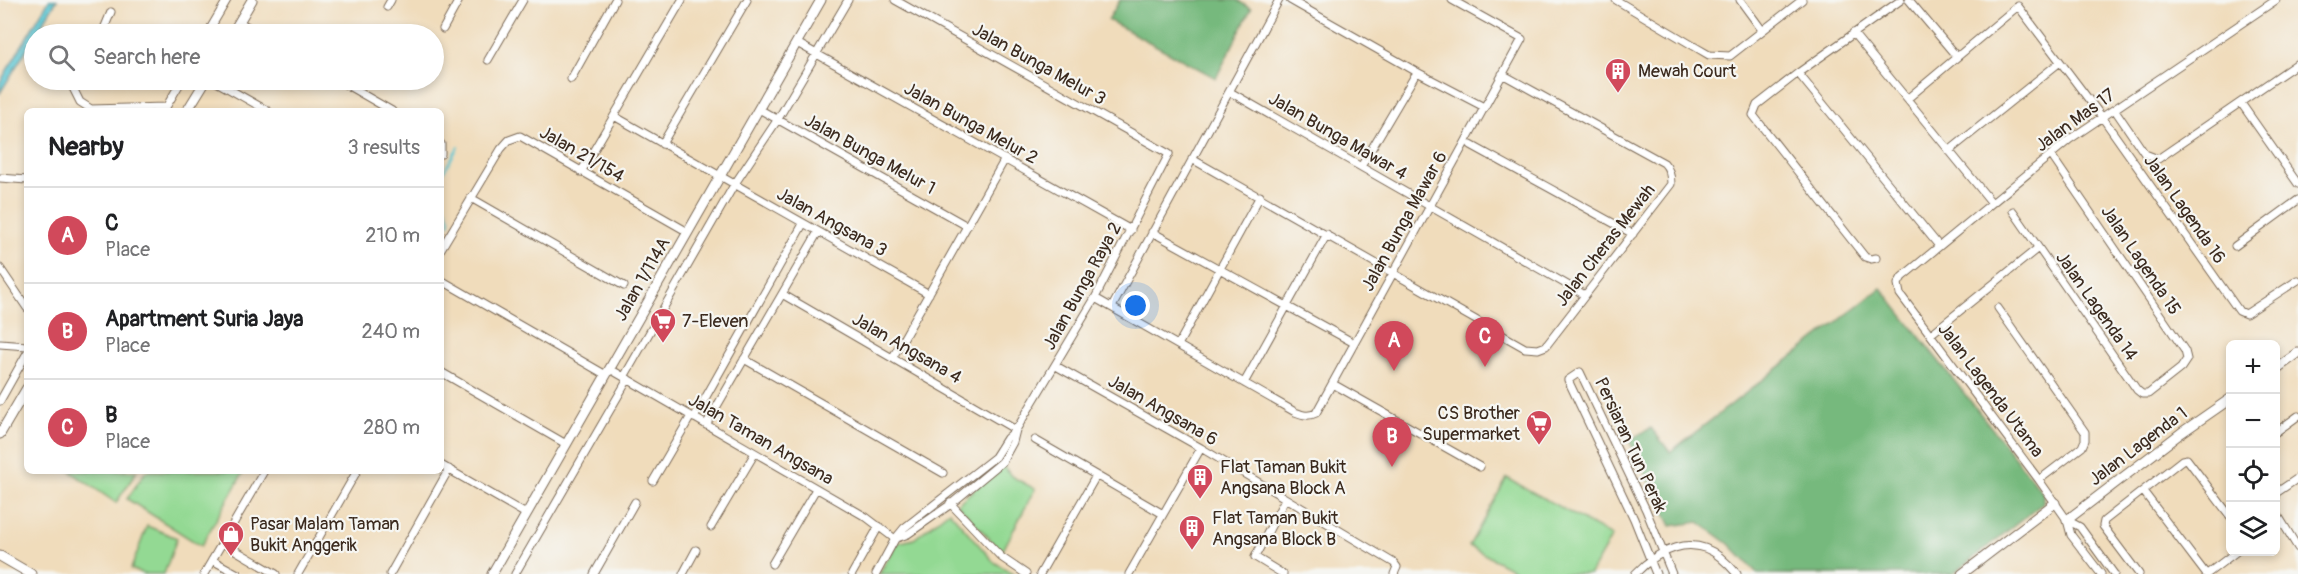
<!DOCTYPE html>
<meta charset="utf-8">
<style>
body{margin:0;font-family:Pangolin,sans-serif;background:#f6f6f6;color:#202124}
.controls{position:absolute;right:18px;bottom:18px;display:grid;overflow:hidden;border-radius:9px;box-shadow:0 3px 9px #0003}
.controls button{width:54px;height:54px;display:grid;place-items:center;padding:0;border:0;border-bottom:2px solid #e0e0e0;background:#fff;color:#202124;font:30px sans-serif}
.you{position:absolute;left:1136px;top:306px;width:21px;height:21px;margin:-15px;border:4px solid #fff;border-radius:50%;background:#1a73e8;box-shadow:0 0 0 9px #1a73e833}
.badge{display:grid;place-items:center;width:39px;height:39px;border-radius:50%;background:#d1495b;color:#fff;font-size:20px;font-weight:700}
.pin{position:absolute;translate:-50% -50px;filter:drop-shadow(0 2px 3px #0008)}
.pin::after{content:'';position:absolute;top:32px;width:21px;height:18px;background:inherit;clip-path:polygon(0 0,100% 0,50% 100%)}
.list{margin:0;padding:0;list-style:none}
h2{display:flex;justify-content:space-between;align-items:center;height:78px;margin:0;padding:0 24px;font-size:26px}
h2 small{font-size:20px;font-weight:400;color:#757577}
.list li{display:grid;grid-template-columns:39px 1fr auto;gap:18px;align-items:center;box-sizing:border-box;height:96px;padding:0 24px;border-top:2px solid #e0e0e0}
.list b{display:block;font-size:22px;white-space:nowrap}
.list p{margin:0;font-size:20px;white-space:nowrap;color:#757577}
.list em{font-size:20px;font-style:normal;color:#757577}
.icon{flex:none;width:33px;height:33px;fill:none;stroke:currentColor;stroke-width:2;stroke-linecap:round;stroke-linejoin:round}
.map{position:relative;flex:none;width:2298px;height:574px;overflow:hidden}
.search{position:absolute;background:#fff;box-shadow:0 3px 9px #0003;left:24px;top:24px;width:420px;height:66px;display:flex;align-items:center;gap:15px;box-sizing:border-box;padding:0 21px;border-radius:33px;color:#757577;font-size:22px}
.panel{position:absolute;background:#fff;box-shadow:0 3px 9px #0003;left:24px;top:108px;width:420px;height:366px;border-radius:9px}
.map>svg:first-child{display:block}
.green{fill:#93d993;stroke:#678258;stroke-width:1.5}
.forest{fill:#76b97d;stroke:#58724e;stroke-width:1.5}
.water{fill:#5ac6d3;stroke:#4a7878;stroke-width:1.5}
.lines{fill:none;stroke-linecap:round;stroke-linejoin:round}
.stream{stroke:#5ac6d3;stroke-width:2}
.street-casing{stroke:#7a6855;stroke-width:9}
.secondary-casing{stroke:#7a6855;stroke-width:11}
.street{stroke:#fff;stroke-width:7}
.secondary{stroke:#fff;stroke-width:9}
.labels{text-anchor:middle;stroke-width:4.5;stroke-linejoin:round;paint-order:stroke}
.street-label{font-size:18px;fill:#3b2a1e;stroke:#f6f6f2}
.poi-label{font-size:18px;fill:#3b2a1e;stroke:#f6f6f2;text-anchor:start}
</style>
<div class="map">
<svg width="2298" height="574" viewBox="0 0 2298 574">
<rect width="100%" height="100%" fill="#f6f6f2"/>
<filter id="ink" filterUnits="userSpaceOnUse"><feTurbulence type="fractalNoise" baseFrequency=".0167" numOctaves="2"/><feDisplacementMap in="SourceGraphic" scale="12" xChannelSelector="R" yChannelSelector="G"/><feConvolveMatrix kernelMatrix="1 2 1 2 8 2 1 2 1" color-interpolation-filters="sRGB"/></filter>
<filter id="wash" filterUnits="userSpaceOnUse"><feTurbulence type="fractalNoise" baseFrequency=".008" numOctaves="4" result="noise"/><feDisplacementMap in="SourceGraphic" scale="24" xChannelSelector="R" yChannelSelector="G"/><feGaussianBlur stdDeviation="1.35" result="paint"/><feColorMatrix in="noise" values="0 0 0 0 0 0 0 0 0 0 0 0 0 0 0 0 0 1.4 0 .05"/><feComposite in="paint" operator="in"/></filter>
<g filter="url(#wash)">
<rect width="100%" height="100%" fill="#f0dcbb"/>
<path class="green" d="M1003,465L1011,476L1035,489L1002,552L957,504Z
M70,471H137L116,503Z
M146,471H244L201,546L127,499Z
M1507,478L1612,536L1590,574H1521L1469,546Z
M949,511L994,562L1014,574H879L897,543L914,539Z
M147,526L177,538L164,574H144L131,569Z"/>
<path class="forest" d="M1120,0H1237L1251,9L1216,78L1108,20Z
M1881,288L2043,493V503L1953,574H1758L1729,544L1699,522L1671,526L1629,440L1651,428L1670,452Z"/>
<path class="water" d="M49,0H57L0,93V82Z"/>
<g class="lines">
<path class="stream" d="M441,176L458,147
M441,197L450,219L449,224"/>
</g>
</g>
<g filter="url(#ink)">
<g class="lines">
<g class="street-casing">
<path id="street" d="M1290,0L1417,72L1484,107
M1616,0L1697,48L1709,55L1730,56L1802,0
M1740,0L1762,30
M1909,0L1957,57
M387,7L391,0
M239,22L261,34
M443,29L459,0
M1853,33L1992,203
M105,34L103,31L111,12
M207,34L227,0
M797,43L1131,230
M488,60L523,0
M1798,73L1939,246
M571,79L615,0
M69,80L80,102L91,109L166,107
M213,80L268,111
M338,80L392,111
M1230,92L1585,295
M1907,99L2018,6L2102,117L2239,311L2246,314L2298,280
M2241,103L2298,184
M165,109L182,80
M759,109L967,226
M2115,110L2145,154L2158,159L2298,63
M614,116L929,294
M441,144V154
M662,144L747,0
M1471,145L1633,234
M1949,151L2060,62
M1192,159L1525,348L1538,349L1546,346L1671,184C1671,176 1670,169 1664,163L1502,74
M1362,165L1417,72
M581,172L682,0
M0,178L27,180
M471,198L624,286
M2013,211L2137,390L2142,394H2148L2181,368L2187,359L2185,351L2051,155
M1152,232L1354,343
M2235,246L2298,200
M441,249L501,149L509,140L520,136L688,232
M1876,258L1871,259L1865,257L1753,115L1757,105L1798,73L1901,0
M0,268L27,308
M441,280L606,375
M782,294L1016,430
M1095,298L1295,412C1303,415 1308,417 1316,413L1522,39L1452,0
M1112,307L1279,0
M1998,308L2085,432V440L2082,447L2039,480
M1931,334L2038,248
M0,344L27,346
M1178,345L1260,196
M893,357L1005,159
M744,359L943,473
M1056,366L1201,448L1394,563L1397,567L1394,574
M610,369L866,517L895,539
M441,372L566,444
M624,377L734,185L778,119L848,0
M1244,383L1327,234
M1333,384L1480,467
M0,401L27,353
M694,418L803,224
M706,425L818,232
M2276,432L2298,416
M1035,440L1163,514
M441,465L526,514
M653,481L691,416
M2143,491L2206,574
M2276,497V493L2298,478
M950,503L1001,557L1026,574
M2276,512L2298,548
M2067,520L2080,527L2114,574
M711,527L755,453
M897,538L908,534L951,504L1002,462L1013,442L1016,430
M223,543L276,574
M212,560L238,574
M772,564L816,489
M204,574L264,471
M298,574L357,471
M390,574L449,469
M515,574L628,379
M594,574L635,502
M683,574L696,550
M852,574L879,526
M876,574L895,539L904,528L995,457L1007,438L1016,430L1095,298L1169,154L895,0
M1040,574L1096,476
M1129,574L1201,448
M1283,574L1255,557L1285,499
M1635,574C1657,551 1691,533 1720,557C1726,562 1732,568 1737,574
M1656,574L1634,519L1568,380L1580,372L1646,510L1672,574
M2101,574L2071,535L2067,520L2039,480L1900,294L1898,284L1902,277L2070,139L2276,0
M2139,574L2103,526L2104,521L2182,460L2187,459L2230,516
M2207,574L2236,552"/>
</g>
<g class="secondary-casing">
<path id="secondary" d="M232,34L252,0
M187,111L206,80
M2276,369L2298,353
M0,434L27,388
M2067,520L2181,433L2230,399
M0,556L31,574
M492,574L821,0
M1962,574L2055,503"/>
</g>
<use href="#street" class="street"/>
<use href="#secondary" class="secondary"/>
</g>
</g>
<defs>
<g id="building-pin" transform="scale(1.35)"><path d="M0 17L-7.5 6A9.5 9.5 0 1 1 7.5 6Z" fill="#d1495b" stroke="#f6f6f2"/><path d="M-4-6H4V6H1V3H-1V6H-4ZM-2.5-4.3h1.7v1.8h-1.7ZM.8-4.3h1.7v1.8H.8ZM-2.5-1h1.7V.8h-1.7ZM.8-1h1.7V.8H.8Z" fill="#fff"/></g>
<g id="supermarket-pin" transform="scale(1.35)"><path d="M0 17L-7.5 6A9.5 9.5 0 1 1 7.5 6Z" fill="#d1495b" stroke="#f6f6f2"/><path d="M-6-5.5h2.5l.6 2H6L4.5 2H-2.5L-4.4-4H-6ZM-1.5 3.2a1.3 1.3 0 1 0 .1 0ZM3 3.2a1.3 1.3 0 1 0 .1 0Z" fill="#fff"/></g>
<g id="shop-pin" transform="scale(1.35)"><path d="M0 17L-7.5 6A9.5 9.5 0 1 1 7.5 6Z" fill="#d1495b" stroke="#f6f6f2"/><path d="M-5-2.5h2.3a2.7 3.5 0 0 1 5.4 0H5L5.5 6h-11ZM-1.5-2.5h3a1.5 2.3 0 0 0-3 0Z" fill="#fff"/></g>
</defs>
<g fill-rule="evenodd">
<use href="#building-pin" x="1618" y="71"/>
<use href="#supermarket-pin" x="663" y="321"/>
<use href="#supermarket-pin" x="1539" y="423"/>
<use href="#building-pin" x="1200" y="477"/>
<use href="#building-pin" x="1192" y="528"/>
<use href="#shop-pin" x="231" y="534"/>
</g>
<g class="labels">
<g class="street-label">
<text transform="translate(1039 64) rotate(29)" y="6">Jalan Bunga Melur 3</text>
<text transform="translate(2075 120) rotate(-36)" y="6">Jalan Mas 17</text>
<text transform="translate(971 123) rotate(29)" y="6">Jalan Bunga Melur 2</text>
<text transform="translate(1338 136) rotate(30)" y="6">Jalan Bunga Mawar 4</text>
<text transform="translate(582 154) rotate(30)" y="6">Jalan 21/154</text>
<text transform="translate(870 154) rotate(29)" y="6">Jalan Bunga Melur 1</text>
<text transform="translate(2185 209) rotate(55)" y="6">Jalan Lagenda 16</text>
<text transform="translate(1404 221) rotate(-61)" y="6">Jalan Bunga Mawar 6</text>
<text transform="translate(832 222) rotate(29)" y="6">Jalan Angsana 3</text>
<text transform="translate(1605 245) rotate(-52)" y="6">Jalan Cheras Mewah</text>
<text transform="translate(2141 260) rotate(56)" y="6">Jalan Lagenda 15</text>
<text transform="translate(642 279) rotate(-60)" y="6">Jalan 1/114A</text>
<text transform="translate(1082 286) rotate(-61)" y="6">Jalan Bunga Raya 2</text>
<text transform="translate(2097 306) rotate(55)" y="6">Jalan Lagenda 14</text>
<text transform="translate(907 348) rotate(30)" y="6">Jalan Angsana 4</text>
<text transform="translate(1991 390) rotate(53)" y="6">Jalan Lagenda Utama</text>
<text transform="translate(1163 410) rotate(30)" y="6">Jalan Angsana 6</text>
<text transform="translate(761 439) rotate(30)" y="6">Jalan Taman Angsana</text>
<text transform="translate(1631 445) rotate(65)" y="6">Persiaran Tun Perak</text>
<text transform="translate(2138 446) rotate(-37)" y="6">Jalan Lagenda 1</text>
</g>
<g class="poi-label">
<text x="1638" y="77">Mewah Court</text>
<text x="682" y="327">7-Eleven</text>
<text x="1520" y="419" text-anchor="end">CS Brother<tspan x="1520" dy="21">Supermarket</tspan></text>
<text x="1220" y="473">Flat Taman Bukit<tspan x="1220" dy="21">Angsana Block A</tspan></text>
<text x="1212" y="524">Flat Taman Bukit<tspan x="1212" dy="21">Angsana Block B</tspan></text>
<text x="250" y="530">Pasar Malam Taman<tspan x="250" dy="21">Bukit Anggerik</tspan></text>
</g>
</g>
</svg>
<div class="controls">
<button>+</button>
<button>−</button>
<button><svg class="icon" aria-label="locate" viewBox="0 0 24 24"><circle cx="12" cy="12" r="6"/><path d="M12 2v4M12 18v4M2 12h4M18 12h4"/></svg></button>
<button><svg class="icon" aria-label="layers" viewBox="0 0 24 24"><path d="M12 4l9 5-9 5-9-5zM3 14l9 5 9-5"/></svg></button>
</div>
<div class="you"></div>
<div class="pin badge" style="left:1394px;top:371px">A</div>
<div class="pin badge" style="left:1392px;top:467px">B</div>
<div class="pin badge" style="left:1485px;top:367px">C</div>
<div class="search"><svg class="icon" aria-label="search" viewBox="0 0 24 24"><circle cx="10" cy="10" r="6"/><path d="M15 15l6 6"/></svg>Search here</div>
<section class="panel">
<h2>Nearby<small>3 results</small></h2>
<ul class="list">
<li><span class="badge">A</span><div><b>C</b><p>Place</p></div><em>210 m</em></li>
<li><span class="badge">B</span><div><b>Apartment Suria Jaya</b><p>Place</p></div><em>240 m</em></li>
<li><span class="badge">C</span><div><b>B</b><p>Place</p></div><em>280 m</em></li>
</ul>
</section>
</div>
